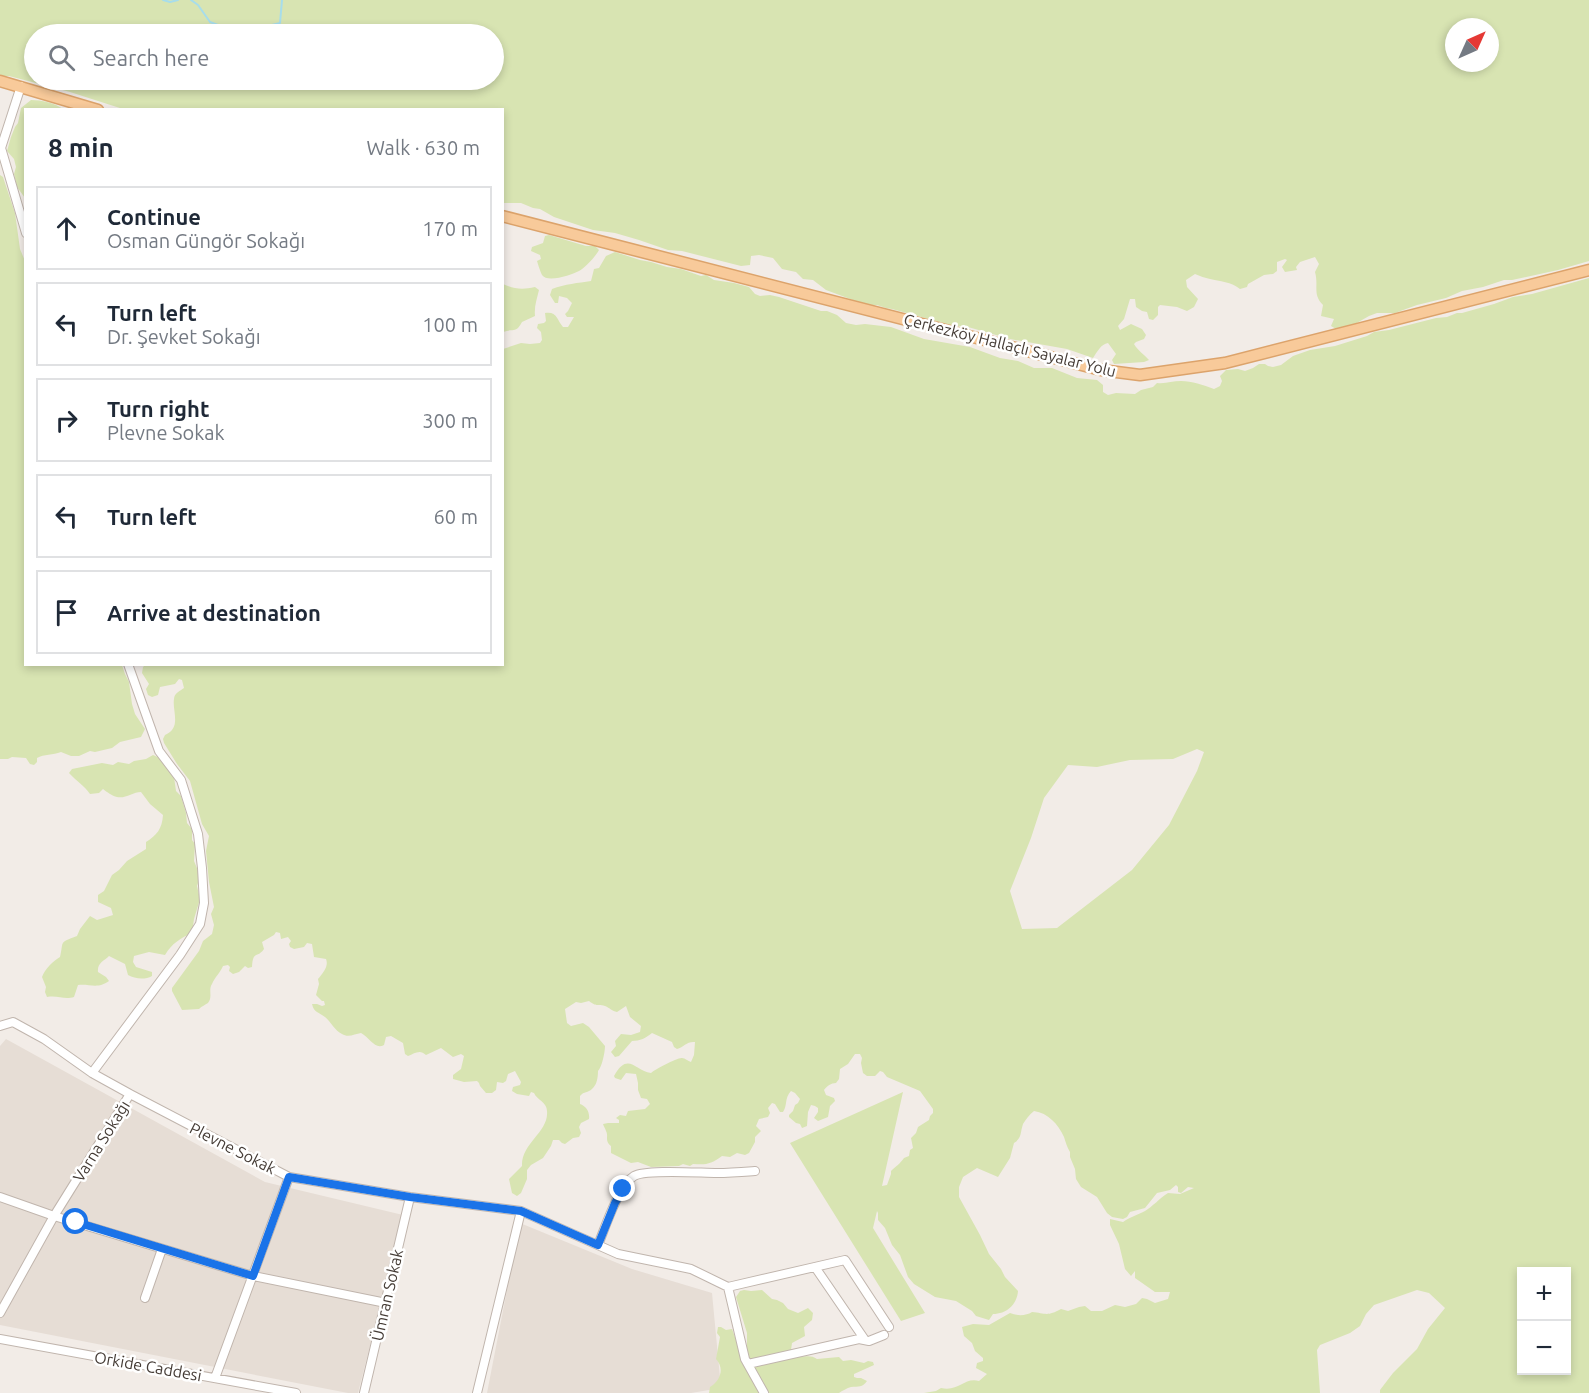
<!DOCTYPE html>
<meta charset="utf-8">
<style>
body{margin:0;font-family:Ubuntu,sans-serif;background:#f6f6f7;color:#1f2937}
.controls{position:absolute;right:18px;bottom:18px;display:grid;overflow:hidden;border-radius:0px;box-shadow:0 3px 9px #0003}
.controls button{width:54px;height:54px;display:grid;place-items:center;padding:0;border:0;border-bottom:2px solid #e0e1e3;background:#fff;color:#1f2937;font:30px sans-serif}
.compass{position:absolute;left:1445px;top:18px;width:54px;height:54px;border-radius:50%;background:#fff;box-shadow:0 3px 9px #0003;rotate:45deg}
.stop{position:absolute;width:18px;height:18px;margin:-14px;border:4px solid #1a73e8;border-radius:50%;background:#fff}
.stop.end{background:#1a73e8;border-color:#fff;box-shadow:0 2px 6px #0008}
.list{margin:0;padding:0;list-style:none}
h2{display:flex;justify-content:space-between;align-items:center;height:78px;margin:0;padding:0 24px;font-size:26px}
h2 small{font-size:20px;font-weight:400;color:#747a83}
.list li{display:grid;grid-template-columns:39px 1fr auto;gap:18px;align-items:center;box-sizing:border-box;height:84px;margin:0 12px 12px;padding:0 12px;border:2px solid #e0e1e3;border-radius:0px}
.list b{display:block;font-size:22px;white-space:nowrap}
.list p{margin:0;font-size:20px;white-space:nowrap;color:#747a83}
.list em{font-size:20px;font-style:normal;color:#747a83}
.icon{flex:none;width:33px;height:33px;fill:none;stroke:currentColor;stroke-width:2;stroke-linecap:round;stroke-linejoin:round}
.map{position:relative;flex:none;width:1589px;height:1393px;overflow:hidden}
.search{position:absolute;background:#fff;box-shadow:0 3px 9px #0003;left:24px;top:24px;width:480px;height:66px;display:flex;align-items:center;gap:15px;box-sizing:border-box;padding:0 21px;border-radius:33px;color:#747a83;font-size:22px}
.panel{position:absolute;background:#fff;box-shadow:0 3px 9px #0003;left:24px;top:108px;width:480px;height:558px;border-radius:0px}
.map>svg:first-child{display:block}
.residential{fill:#e6ddd5}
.green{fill:#d8e4b2;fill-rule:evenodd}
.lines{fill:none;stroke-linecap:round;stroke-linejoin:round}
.stream{stroke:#a7ddeb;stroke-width:2}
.minor-casing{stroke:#c0b5ad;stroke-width:10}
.major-casing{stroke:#dca36b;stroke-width:13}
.minor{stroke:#fff;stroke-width:8}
.major{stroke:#f8ca9a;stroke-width:10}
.route{stroke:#1a73e8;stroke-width:8}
.labels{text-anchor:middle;stroke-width:5;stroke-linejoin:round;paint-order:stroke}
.street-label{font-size:16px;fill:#453c36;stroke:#fff}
</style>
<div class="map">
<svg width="1589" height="1393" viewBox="0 0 1589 1393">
<rect width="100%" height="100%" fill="#f2ece7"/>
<path class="residential" d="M6,1039L265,1182L403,1215L358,1393H348L0,1325V1046Z
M520,1223L632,1269L712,1293L721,1388L691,1393H487Z"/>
<path class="green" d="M0,0H1589V261L1558,270L1512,280H1504L1483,287L1462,291L1446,298L1417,305L1395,313H1377L1369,316L1355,324L1336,329L1331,326L1334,319L1321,316L1323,305C1312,294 1319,286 1315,272L1319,264L1315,257L1300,262L1296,267L1297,270L1285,272L1282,267L1287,260L1285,259L1277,262V271L1273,274L1264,275L1248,284L1247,287L1240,289C1232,282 1219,281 1210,279C1205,278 1200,276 1195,274L1186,280L1187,287L1198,299L1194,307L1187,311L1177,307L1160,305L1158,307V315L1153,320L1149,319L1147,312L1142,311L1136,307L1135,299H1130L1124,319L1118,326L1120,330L1131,324L1142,329L1146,335L1144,339L1136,342L1134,344C1138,351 1144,354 1149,360L1144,362L1114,364L1112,360L1116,354L1108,343C1101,344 1097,352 1093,358L1067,349L1010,339L968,327L954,326L892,309L886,308L877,305L869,306L826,290L813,280L803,279L796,272L782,269L773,258L759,255L751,256L750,265L741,266L682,251L668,250L639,240L615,233L593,230L554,217L540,209L533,208L521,203H503L502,110L123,109L70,92L9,76H0ZM1454,27H1490V63H1454ZM34,34H494V80H34Z
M31,100C41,100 55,103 63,109L26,110L25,198L17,187L14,174L16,167L14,159L7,151L11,137L15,127L18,123L21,108Z
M0,175L3,177L15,213L20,249L25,261L26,664L122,665L125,674L129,682L132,704L135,714L145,729L141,737L120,742L112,748L95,752L90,751L79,756H71L61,752C53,755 44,754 37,758V762L34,765L30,764L26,758L12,757L8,759H0Z
M549,235L586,246H595L599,250C596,256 584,269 579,271C572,275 547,283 542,275C540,271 538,264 537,261L541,259L540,255L531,251L532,247L543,243L545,236Z
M615,252L640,260L651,262L667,267L681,269L701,276L706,275L714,280L734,283L749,287L755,294L760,296L770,295L779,297L821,311H827L837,315L846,323L856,325L865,324L891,327L924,339L970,347L1000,358L1018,361L1034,368H1052L1077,378L1097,380L1103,385V392L1108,395L1116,393L1135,394L1141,390L1153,387L1157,383C1166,384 1172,381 1181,381C1192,381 1203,385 1214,389L1220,386L1222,381L1220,376L1226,370L1238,369L1245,371L1253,368L1259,364H1265L1268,366L1273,367L1281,365L1293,356L1310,350L1335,346L1367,336L1374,332L1389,330L1436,318L1447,317L1457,313H1462L1494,304L1513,297L1532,294L1589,278V1393H1380V1390L1393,1373L1417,1349L1428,1329L1445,1308L1429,1293L1417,1290L1374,1305L1366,1314L1360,1326L1350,1333L1320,1345L1317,1350L1320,1393H924L936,1391L941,1388C959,1392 964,1377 979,1381L987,1374L976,1368L977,1363L983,1361V1358L975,1351L972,1343L964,1336L962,1327L973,1324L989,1325L1010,1313C1017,1316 1026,1316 1032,1312C1045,1313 1047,1317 1061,1309L1068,1311L1079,1307L1085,1306L1091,1311H1102L1115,1305L1125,1307L1136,1304L1142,1298L1147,1299L1155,1303L1168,1299L1170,1292H1155L1135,1278V1271L1131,1276L1125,1269L1119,1244L1110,1225V1219L1123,1222C1130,1217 1137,1215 1145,1211C1152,1207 1160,1198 1168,1193L1180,1194L1194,1188L1188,1187L1181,1193L1178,1192V1187L1176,1185L1170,1190L1157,1193L1145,1208L1130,1212L1127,1217L1123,1219L1112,1217L1107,1213L1097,1197L1081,1187L1076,1179L1075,1169L1070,1157V1152C1067,1147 1066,1143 1064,1137C1058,1124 1048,1113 1034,1111C1029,1115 1026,1119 1023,1124C1020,1133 1022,1138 1014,1143L1010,1158L998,1177L977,1168L963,1177L959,1187V1197L980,1235L989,1254L1001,1269L1005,1277L1018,1291C1017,1305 1006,1314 993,1314L989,1320L976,1316L972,1311L956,1301L935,1297L914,1284L908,1277L900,1255L892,1245L885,1228L878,1220V1213L877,1211L873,1228L925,1313L901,1321L790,1143L903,1092L882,1186L887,1185L891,1174V1171C896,1166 900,1164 904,1158L909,1156L910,1150L913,1148L911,1138L916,1133L918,1127L929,1120L930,1116L933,1113V1109L920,1091L887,1077L883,1072L880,1071L875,1076H867L863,1073L861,1063L862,1058L860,1054H855L848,1064L840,1069L839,1079L836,1083C831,1083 827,1086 824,1090L826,1095L834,1098L835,1101L830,1106L828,1117L818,1121L814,1118L818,1112V1108L815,1106L811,1105L808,1112L807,1126L802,1128L800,1124L796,1123L789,1117V1115L793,1111L795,1105L798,1103L800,1099L795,1093L791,1091C784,1099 788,1104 783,1112H780L775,1104L772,1103L768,1108L770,1113L768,1117L759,1119L756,1126L761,1131L755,1137V1142L749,1153L745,1155L737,1153L730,1157L722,1156C711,1164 707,1165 693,1164L690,1166L683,1164L679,1166L651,1167L638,1162L631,1163L611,1153V1146C604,1140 609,1137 606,1131C605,1128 604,1127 603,1124L608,1123H619V1120L616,1118L620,1115L626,1116L628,1111L645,1109L650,1104L647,1099L641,1098L638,1090V1083L636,1074L626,1073L621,1080L615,1078L614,1076C628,1051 635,1071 651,1073C654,1070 678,1057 682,1058C685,1058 688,1061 691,1062L694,1055L695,1042C687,1041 684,1047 677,1049L674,1047L672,1042L652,1033C646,1038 640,1041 632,1041L619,1056L615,1057L611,1052L616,1046L615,1041L621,1034L631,1035L640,1032L641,1026L630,1017L626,1006L617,1012C612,1011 610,1008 605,1006C597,1003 598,1008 589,1001L581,1003L576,1002L565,1009L567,1023L571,1026L583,1023L589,1027L605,1046C605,1052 602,1067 598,1071C598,1077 597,1085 592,1089C588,1093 584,1091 580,1096V1104C586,1106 590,1112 589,1119L581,1123L579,1127L581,1133L579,1137L573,1138L565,1144L562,1143L559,1140H553L551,1146L543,1158L531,1165L527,1170V1179L521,1193L517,1196L512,1193L509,1179L522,1166C521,1143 549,1132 547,1111C547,1102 537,1100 534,1093L531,1092L529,1096L517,1094L512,1091L513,1087L520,1085L521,1082L515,1071L508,1074L506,1081L503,1083L497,1082L496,1090L492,1093H486L480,1086L479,1083L477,1081L464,1082L453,1079V1075L461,1069L464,1056L461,1054L453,1057L441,1048L426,1055C420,1049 415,1053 408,1056L405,1054L403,1043L391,1036L386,1037L384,1045C375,1050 370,1038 361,1033C355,1034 348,1038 342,1034C335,1031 331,1022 325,1017C319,1012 314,1013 312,1004H317L322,1006L325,1005L324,1001H322L316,995L319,984L318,979C323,973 329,966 326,959L314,957L312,944L307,943L304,947L294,949L290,947L289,944L291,941L288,937L281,939L280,933L276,932L274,935L262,942L264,949C257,959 253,950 252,967L248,968L245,966L239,972L233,974L229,971L230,967L228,965L223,966C220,973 215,977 212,984C208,990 213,997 208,1003C205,1005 202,1006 199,1009L182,1010L172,991V988L199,951L203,941L212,934L214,925L211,914L214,907L209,882L206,851L209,836L202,824L190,781L177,764L164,743L163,739L165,735C182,728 172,711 174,699C174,693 180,691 184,688L182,680L179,679L175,684L160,687L158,695L152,697L148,695L146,689L149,684L142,673L143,667L146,664H502L503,349L521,343L530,344L540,343L542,340L541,332L537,328L538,324L544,323L546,321L545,313C557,311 557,320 563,327H568L574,317H567L565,314L568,311L572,303L567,298L559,296L558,303H555L550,295L552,289C565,284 578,283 591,281L594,269L599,268L606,256ZM1197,749L1204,752L1197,771L1169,825L1132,870L1057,928L1022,929L1010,891L1031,838L1044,798L1068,765L1097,767L1130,760L1173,759ZM1522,1272H1566V1370H1522Z
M503,284C514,289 522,290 535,287L539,290C537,299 534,306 535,316L522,322C516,334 513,328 503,332Z
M153,755L162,759L164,765L174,777L176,791L181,796L186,813L187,823L192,829V840L195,844L194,861L199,873V880L197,886L200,899L194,919L192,933C181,938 172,943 165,955L149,952L134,956L133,962L136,967L152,972V976C145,980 135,979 128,975L125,964L109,956C104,961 97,963 98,972L106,977L109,981C98,989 91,984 78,985L74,997C64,1000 58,995 47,997L45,992L46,987L42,977C45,969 53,961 60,957C64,941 58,943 77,936L80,929L90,916L97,920L113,915L111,908L98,902V895L104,891L112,875L119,870L127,861L146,849V842C157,835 162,829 163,815L150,804L141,792C133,792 125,799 117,797C112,796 107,792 103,789L99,793L90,794C85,786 76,781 69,773L72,769L102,763L113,765L118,762L129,764L134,761L146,759Z
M744,1290L751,1291L762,1290L772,1299L777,1300L783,1303L788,1309L798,1313L808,1308L813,1313L812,1320L804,1327L805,1336L792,1343L791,1350L792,1356C801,1359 809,1353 817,1359L839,1357L843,1361L851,1360L864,1363L868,1361L873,1362L874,1365L854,1374V1377L857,1378H861L867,1381C862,1388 859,1386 851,1387C847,1388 842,1391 839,1393H709L710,1387C720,1381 725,1369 716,1359L720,1337L717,1333L718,1327H721L726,1330L732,1329L736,1340L747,1349V1333L736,1297L740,1291Z"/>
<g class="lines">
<path class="stream" d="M163,0L170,2L178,0
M191,0L198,5L210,22L239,33L280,23L282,0"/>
<g class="minor-casing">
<path id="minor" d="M21,86L1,148L26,233
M0,1026L13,1022L44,1039L92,1073L130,1094L289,1177L410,1197L521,1211L618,1254L691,1269L728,1287L745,1359L764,1393
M92,1073L180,955L200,924L204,903L202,868L198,834L181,780L159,751L128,664
M0,1197L54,1216L253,1276L386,1303
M598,1245C605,1228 619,1185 634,1176C646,1169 700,1173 717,1173C730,1173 742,1172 755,1171
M815,1267L865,1340
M728,1287L845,1260L889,1327
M145,1298L162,1249
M0,1313L54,1216L130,1094
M0,1339L296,1393
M748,1364L859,1339L869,1341L884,1335
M215,1378L289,1177
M364,1393L410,1197
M477,1393L521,1211"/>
</g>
<g class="major-casing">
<path id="major" d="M0,81L98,110
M502,216L1101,370L1140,375L1225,363L1589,270"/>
</g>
<use href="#minor" class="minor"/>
<use href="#major" class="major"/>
</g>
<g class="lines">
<path class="route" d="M76,1222L253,1276L289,1177L410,1197L521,1211L598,1245L615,1203L623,1189"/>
</g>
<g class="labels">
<g class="street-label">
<text transform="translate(1010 345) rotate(14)" y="6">Çerkezköy Hallaçlı Sayalar Yolu</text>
<text transform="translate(101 1141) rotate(-58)" y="6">Varna Sokağı</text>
<text transform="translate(233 1148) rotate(27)" y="6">Plevne Sokak</text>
<text transform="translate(387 1295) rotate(-77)" y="6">Ümran Sokak</text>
<text transform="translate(148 1366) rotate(10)" y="6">Orkide Caddesi</text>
</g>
</g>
</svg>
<div class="controls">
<button>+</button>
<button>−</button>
</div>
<svg class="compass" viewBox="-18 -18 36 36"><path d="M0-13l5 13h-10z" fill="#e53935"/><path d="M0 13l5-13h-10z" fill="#747a83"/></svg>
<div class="stop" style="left:76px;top:1222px"></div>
<div class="stop end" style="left:623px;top:1189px"></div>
<div class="search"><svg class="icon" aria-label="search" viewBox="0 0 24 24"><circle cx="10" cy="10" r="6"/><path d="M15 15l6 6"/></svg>Search here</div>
<section class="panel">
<h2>8 min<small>Walk · 630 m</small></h2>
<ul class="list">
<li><svg class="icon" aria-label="ahead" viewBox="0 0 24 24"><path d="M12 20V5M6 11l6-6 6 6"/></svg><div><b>Continue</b><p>Osman Güngör Sokağı</p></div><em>170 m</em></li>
<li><svg class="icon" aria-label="left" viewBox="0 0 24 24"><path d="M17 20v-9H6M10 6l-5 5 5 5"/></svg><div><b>Turn left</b><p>Dr. Şevket Sokağı</p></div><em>100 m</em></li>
<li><svg class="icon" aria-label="right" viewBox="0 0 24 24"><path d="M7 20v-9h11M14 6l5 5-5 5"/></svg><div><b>Turn right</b><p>Plevne Sokak</p></div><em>300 m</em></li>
<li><svg class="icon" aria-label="left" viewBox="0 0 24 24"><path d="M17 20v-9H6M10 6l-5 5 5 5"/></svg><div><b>Turn left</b></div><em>60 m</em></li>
<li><svg class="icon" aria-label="arrive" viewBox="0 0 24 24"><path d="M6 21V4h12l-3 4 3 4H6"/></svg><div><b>Arrive at destination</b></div></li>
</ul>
</section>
</div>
